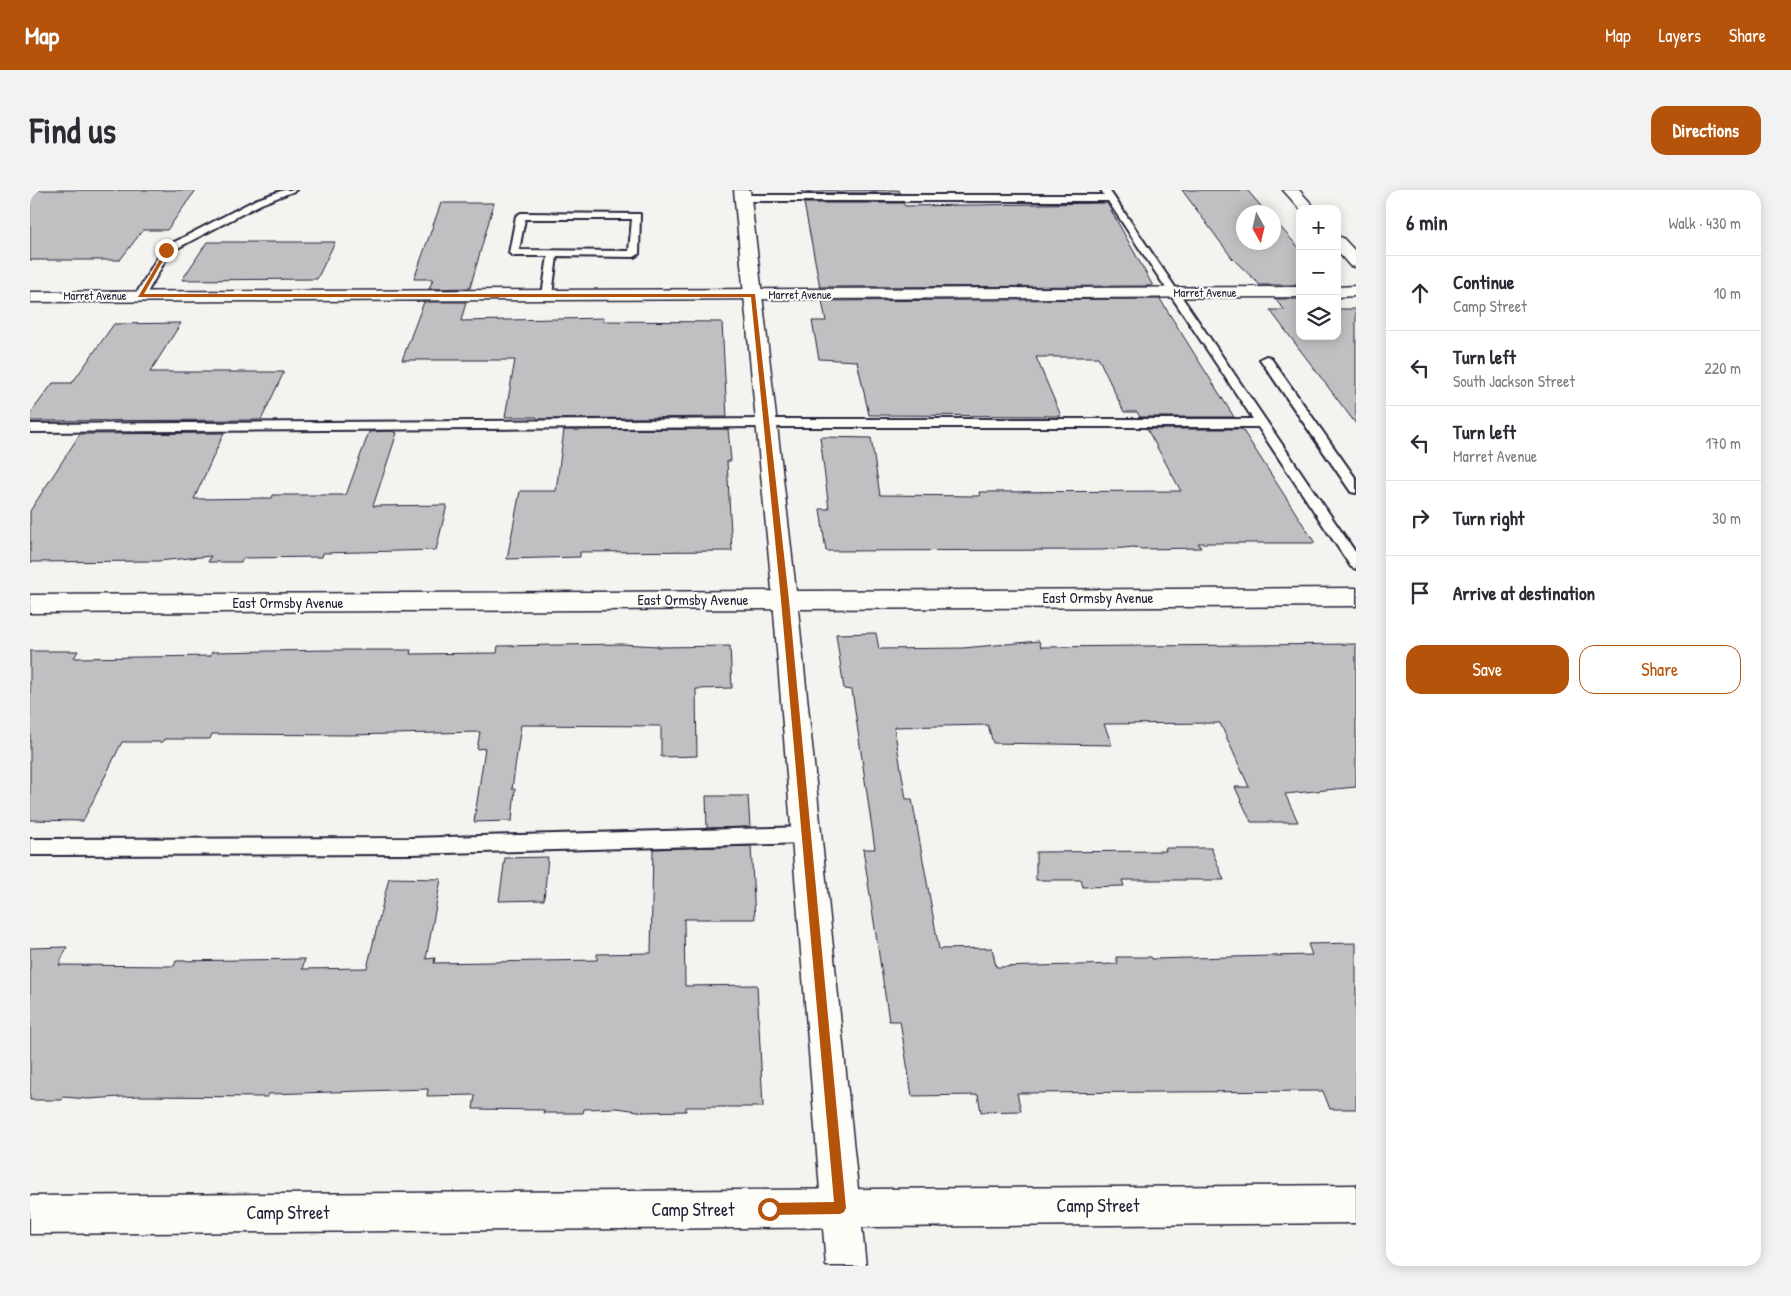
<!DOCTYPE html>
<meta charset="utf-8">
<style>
body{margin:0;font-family:"Patrick Hand",sans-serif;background:#f2f2f3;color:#2b2b33}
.controls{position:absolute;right:15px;top:15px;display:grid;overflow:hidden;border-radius:10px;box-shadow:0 2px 12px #0003}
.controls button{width:45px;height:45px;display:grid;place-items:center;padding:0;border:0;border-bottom:1px solid #e1e1e2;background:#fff;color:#2b2b33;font:25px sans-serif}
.compass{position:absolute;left:1206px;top:15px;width:45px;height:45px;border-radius:50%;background:#fff;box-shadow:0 2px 12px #0003;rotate:172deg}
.stop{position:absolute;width:15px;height:15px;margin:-11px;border:4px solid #b45309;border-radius:50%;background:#fff}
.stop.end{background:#b45309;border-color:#fff;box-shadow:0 1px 5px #0008}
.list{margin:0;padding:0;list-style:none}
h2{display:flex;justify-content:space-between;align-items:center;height:65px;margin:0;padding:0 20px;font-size:21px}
h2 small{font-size:16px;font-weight:400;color:#7c7c81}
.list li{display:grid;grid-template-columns:32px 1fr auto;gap:15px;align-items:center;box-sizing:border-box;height:75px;padding:0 20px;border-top:1px solid #e1e1e2}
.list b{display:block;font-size:19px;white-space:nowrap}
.list p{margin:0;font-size:16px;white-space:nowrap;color:#7c7c81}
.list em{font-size:16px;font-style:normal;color:#7c7c81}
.actions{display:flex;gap:10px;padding:15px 20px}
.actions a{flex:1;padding:11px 0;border:1px solid #b45309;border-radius:15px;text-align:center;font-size:18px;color:#b45309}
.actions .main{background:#b45309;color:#fff}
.icon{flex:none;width:28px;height:28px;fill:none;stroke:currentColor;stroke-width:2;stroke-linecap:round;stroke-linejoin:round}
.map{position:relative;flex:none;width:1326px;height:1076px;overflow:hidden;border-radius:15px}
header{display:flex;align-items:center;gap:30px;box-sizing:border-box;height:70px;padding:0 25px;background:#b45309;color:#fff}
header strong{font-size:24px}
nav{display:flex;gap:28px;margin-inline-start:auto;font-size:18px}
.intro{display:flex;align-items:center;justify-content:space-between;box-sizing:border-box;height:120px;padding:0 30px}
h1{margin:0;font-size:35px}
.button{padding:12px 22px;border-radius:15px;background:#b45309;color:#fff;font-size:18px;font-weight:700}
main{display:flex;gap:30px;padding:0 30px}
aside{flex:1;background:#fff;border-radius:15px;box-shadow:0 2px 12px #0003}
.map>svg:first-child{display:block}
.building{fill:#c0bfc2;stroke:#22223b}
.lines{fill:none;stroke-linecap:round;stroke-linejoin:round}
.lane-casing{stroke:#22223b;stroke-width:4}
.street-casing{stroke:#22223b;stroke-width:3}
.primary-casing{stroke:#22223b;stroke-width:3}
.lane{fill:#fdfcf7;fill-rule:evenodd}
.street{fill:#fdfcf7;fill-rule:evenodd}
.primary{fill:#fdfcf7;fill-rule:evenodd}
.route{fill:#b45309}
.labels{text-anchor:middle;stroke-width:4;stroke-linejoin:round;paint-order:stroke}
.far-street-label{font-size:12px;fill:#22223b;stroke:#fdfcf7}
.street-label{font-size:15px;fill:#22223b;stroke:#fdfcf7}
.near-street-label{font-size:18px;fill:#22223b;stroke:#fdfcf7}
</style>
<header>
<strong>Map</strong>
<nav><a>Map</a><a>Layers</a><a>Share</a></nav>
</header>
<div class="intro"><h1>Find us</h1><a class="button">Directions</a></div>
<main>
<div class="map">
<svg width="1326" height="1076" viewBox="0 0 1326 1076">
<rect width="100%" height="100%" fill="#f4f3ef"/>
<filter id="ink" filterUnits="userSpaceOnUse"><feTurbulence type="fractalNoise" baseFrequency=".02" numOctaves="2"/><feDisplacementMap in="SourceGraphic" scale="10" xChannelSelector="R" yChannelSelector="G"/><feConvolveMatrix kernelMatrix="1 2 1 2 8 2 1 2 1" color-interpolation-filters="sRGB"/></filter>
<g filter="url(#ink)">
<path class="building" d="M0,0H166L137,40H113L90,70H0Z
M772,0H869L870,3H773Z
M1152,0H1217L1236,22H1214V52H1244V30L1270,59V95H1230L1202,68Z
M411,13H464L440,98L399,99L403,89H384Z
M774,13H873L875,16L1077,13L1123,96L790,97Z
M177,52H305L287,89L152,90Z
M1130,109L1204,227H1110L1107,222H1094L1068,167H1006L1031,226L839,225L827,171L789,169L782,131H796L792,111Z
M1244,109H1270V146H1307V119H1326V234L1240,120H1255Z
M394,112H436L431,131L574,128L573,131L692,132L697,227L509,229L506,227H475L485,170H372Z
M151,133L120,182H254L231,230L0,231V224L23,193H42L84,134Z
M698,239L701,271H697L702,361L550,362V367L477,369L490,301H526L534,240Z
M1117,239H1212L1285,353H1168L1171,358L1111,359L1104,357L1072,360L796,361L790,319H799L790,247L841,248L850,305L948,306L950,305L949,302L1151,301Z
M361,241L367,243L343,316L417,315L406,360L293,363L292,367L213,368L211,372H178L181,366L128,371L0,372V321L50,244L194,243L164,309L242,308L243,305H316L339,242Z
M846,443L849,459L933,458L1009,451L1011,457L1326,454V597L1255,604L1268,632H1221L1205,597H1219L1190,533L1074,534L1082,555L963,553L958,535L864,537L876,609H882L909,759L962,758L966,777L1088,774L1086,767H1121L1122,769L1282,765L1278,754L1326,753V919H1300L1293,901L987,903L991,921L951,922L948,905L882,906L870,831H859L833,659H845L822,500L814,499L806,444Z
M591,454L628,456V457L700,456L702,498L666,499L667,566L631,567V536L491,535L482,599H485L482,631L444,632L455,558L447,559L450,542L319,545L182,544L180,549H134L133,552H92L53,631L0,630V461H48L44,468L180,466L182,462L301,460H381L380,464L467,463L468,456Z
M676,606H718L720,637L677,638Z
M721,656L725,729H654L655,796L727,795L733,917H656V921L615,922L587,918L554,919L553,923H513L514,920L443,919L445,905L397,906L398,899L238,904L237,907L108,906L58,909L33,907L32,910H0V758L37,757L29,775L144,776L146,771L275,769L272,779L337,778L359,688L411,689L396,769L405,768L404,773L567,770V764L621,763L623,659Z
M1135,658H1181L1194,690H1092L1094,696L1053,697L1051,690H1006V662L1136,661Z
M518,667L514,710L469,711L475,668Z"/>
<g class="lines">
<g class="lane-casing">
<path id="lane" d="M254,0H267L231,14L140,62L114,108H106L105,106L133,58L225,10Z
M1071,0H1079L1326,363V379L1321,377L1228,237H737L0,242V234L737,229H1223L1078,11H713L708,8L713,5H1074Z
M491,23L610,24L609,64L604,67L527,66L522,105L517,108L513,107L512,105L518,66H484L479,63L486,26ZM495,29H602L599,61L489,60Z
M1236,166L1240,167L1326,289V303L1321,302L1230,169Z
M776,637L782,640L785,645L782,650L776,653L381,664L0,665V649L381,648Z"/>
</g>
<g class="street-casing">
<path id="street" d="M1326,96V106L1307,107V97Z
M1270,97V107L0,112V102Z
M1326,398V416L0,423V405Z
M1326,995V1033L0,1044V1006Z"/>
</g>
<g class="primary-casing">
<path id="primary" d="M704,0H720L767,410L836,1076H796L743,410Z
M1253,0H1269L1286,19H1270Z
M1307,46L1313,48L1326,62V77L1320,76L1307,61Z"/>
</g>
<use href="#lane" class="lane"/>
<use href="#street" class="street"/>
<use href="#primary" class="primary"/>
</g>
</g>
<path class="route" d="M136,59L139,60L114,104H725L759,410L816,1018L814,1022L810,1024L739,1025L735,1023L733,1019L735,1015L739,1013L804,1012L751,410L721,107H108Z"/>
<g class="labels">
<g class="far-street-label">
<text x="1175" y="107">Marret Avenue</text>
<text x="770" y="109">Marret Avenue</text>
<text x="65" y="110">Marret Avenue</text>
</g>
<g class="street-label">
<text x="1068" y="413">East Ormsby Avenue</text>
<text x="663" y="415">East Ormsby Avenue</text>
<text x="258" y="418">East Ormsby Avenue</text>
</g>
<g class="near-street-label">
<text x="1068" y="1022">Camp Street</text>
<text x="663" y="1026">Camp Street</text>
<text x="258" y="1029">Camp Street</text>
</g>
</g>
</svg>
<div class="controls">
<button>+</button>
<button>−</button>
<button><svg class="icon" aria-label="layers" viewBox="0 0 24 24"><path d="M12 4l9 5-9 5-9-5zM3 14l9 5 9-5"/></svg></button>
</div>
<svg class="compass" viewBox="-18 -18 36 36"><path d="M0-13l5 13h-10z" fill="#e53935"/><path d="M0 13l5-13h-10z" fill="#7c7c81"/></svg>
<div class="stop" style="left:739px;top:1019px"></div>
<div class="stop end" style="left:136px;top:60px"></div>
</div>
<aside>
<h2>6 min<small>Walk · 430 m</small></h2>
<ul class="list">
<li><svg class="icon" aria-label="ahead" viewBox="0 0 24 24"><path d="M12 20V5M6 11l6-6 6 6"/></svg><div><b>Continue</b><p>Camp Street</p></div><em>10 m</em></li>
<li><svg class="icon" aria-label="left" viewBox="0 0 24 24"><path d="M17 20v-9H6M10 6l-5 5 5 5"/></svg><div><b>Turn left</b><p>South Jackson Street</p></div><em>220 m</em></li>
<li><svg class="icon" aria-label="left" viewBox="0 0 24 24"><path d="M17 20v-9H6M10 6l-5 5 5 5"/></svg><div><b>Turn left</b><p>Marret Avenue</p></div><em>170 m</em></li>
<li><svg class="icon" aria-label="right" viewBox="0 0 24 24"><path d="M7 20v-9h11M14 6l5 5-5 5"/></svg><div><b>Turn right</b></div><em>30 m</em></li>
<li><svg class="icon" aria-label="arrive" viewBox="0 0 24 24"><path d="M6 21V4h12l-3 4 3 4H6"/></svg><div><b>Arrive at destination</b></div></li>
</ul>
<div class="actions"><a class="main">Save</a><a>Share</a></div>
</aside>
</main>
